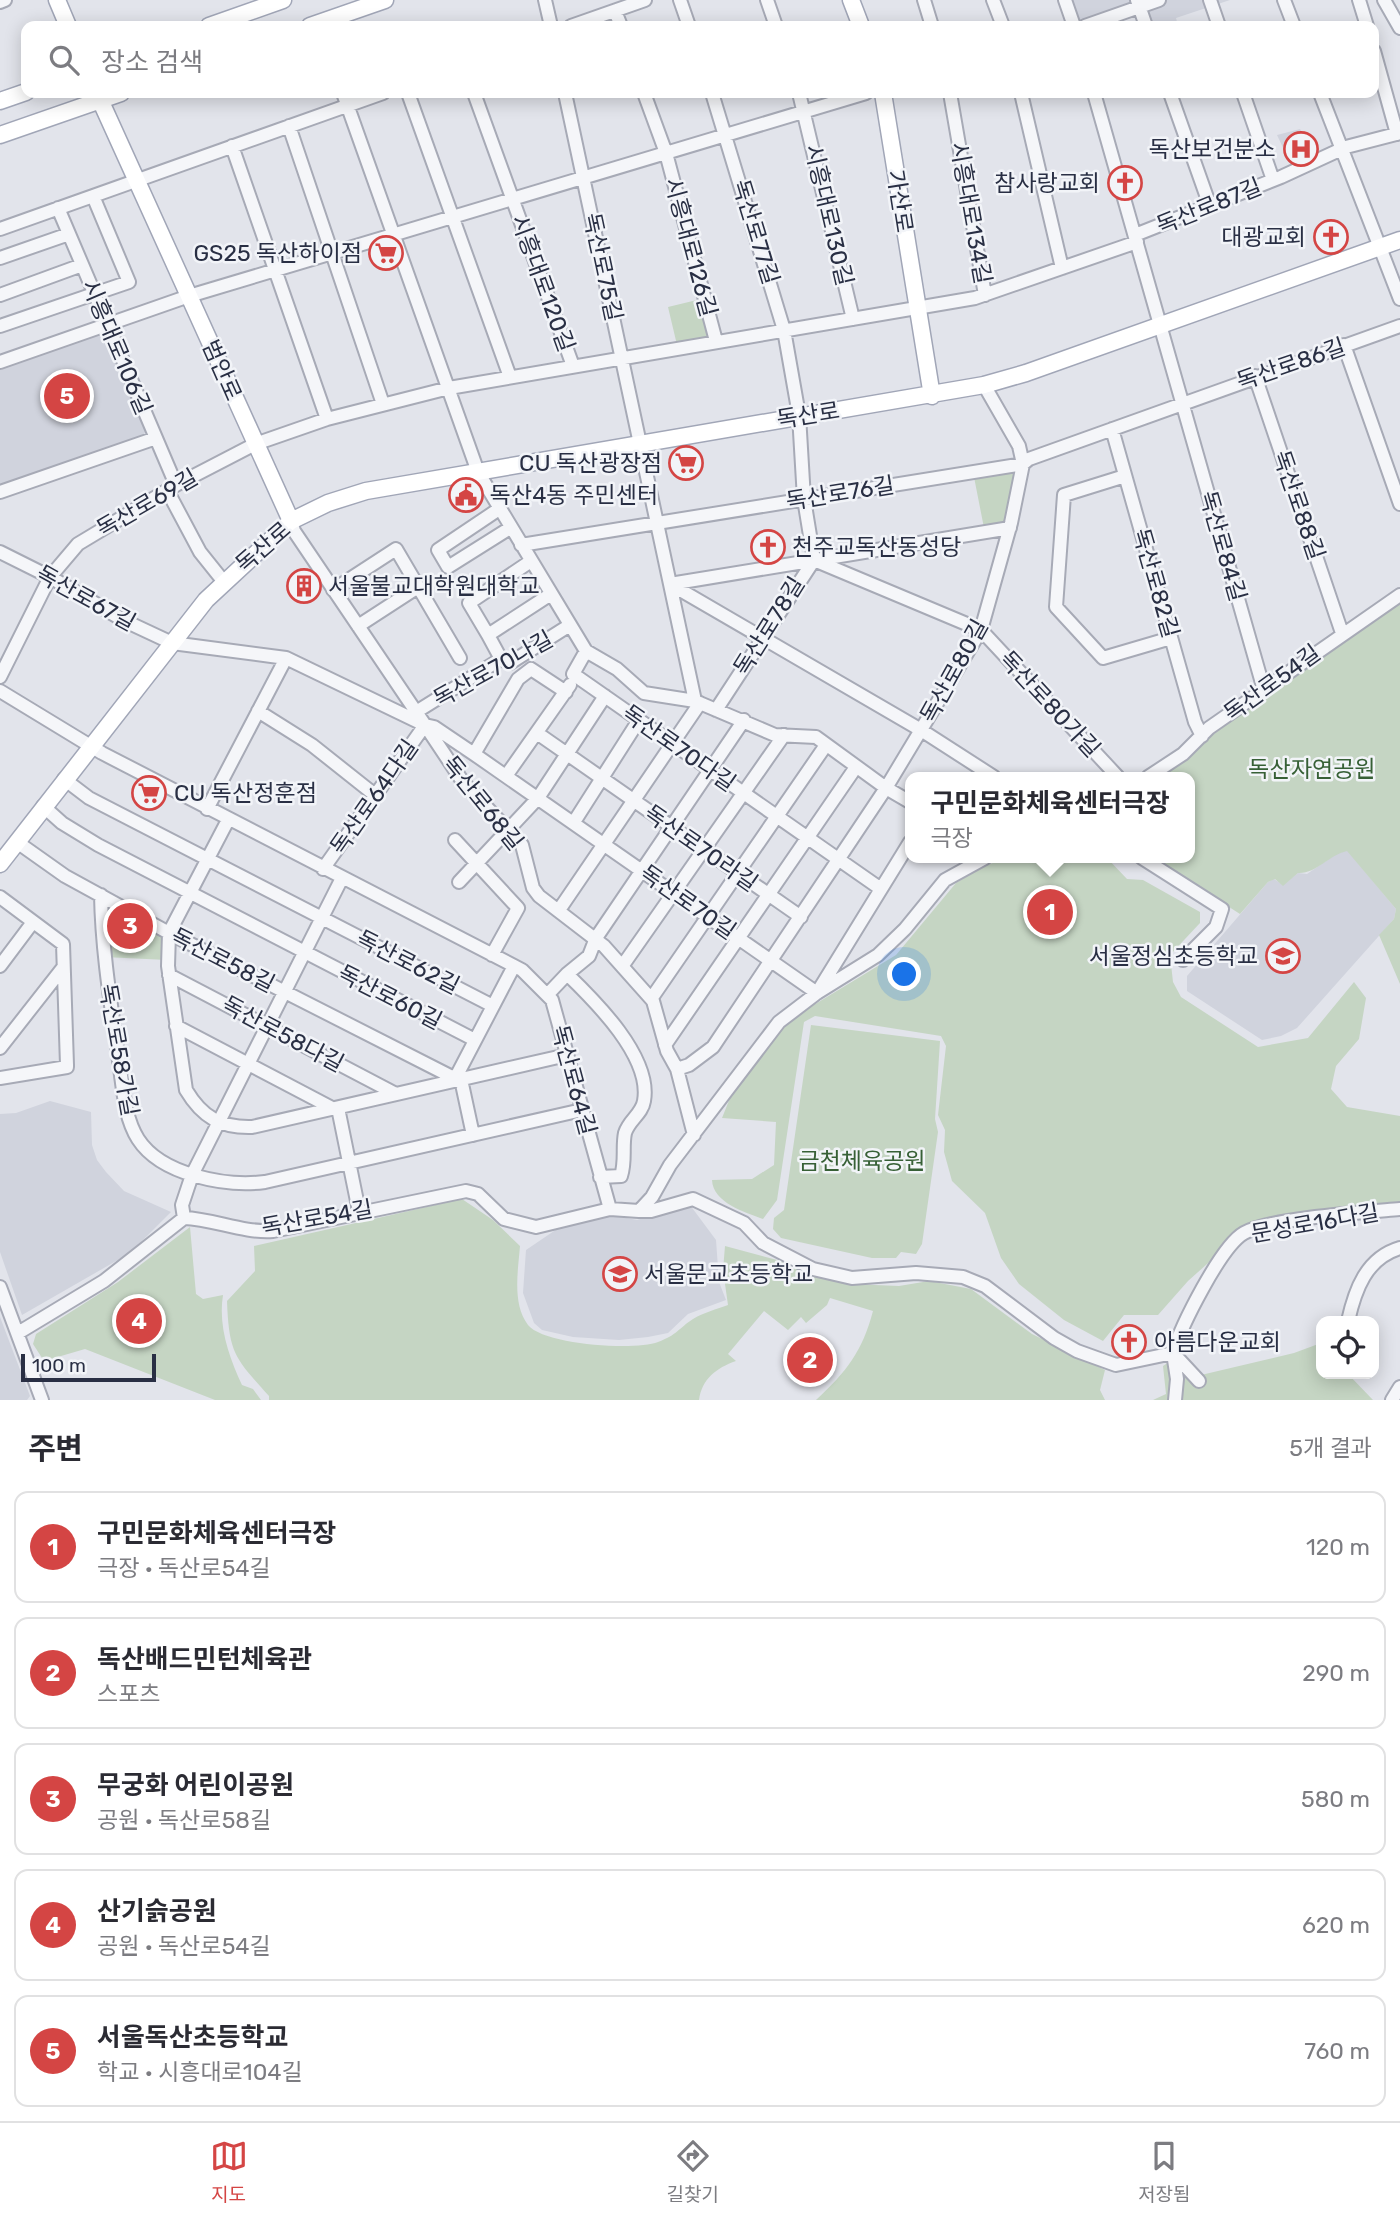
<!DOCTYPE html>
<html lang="ko">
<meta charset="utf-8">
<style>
body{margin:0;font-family:Rubik,"Noto Sans KR",sans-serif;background:#f7f7f7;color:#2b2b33}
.controls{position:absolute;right:21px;bottom:21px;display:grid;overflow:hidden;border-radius:14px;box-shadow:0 4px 18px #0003}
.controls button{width:63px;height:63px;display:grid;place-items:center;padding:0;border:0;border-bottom:2px solid #e1e1e2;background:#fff;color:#2b2b33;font:35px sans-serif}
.scale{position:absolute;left:21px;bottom:18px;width:135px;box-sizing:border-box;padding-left:7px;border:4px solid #292f44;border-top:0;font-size:19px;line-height:24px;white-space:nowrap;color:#292f44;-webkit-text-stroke:5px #f2f4f8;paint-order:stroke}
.you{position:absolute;left:905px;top:975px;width:24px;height:24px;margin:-18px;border:5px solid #fff;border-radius:50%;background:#1a73e8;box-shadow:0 0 0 10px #1a73e833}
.badge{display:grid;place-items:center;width:46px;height:46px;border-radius:50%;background:#d44544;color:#fff;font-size:23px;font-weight:700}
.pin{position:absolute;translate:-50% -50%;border:4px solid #fff;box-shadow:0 2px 7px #0006}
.popup{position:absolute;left:905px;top:772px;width:290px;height:91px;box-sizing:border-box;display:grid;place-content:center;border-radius:14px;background:#fff;filter:drop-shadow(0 2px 5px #0005);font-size:23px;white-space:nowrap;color:#7c7c81}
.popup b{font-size:26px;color:#2b2b33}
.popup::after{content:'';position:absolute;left:50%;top:100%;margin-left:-14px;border:14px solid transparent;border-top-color:#fff}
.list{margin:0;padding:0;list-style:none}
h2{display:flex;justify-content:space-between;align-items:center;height:91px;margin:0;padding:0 28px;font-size:30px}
h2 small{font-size:23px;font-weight:400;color:#7c7c81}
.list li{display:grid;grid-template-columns:46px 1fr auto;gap:21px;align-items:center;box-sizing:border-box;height:112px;margin:0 14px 14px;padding:0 14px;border:2px solid #e1e1e2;border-radius:14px}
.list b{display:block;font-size:26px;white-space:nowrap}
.list p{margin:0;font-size:23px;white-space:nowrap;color:#7c7c81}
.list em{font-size:23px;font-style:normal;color:#7c7c81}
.icon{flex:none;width:38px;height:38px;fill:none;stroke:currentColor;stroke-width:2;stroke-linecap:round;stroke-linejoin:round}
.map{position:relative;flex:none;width:1400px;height:1400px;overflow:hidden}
.search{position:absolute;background:#fff;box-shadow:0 4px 18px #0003;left:21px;right:21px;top:21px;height:77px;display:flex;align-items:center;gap:18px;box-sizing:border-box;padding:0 24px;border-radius:14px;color:#7c7c81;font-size:26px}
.sheet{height:721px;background:#fff}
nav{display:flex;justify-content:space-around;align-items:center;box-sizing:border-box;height:98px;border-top:2px solid #e1e1e2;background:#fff;font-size:19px;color:#7c7c81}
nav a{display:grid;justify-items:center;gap:4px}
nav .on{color:#d44544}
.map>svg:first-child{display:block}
.built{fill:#d0d3dd}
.green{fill:#c5d5c3}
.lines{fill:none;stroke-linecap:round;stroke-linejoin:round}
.minor-casing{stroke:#a7aab6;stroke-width:16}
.major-casing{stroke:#a1a6b7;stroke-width:19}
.minor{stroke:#f5f6f9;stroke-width:12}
.major{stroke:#fff;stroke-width:16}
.labels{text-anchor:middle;stroke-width:5;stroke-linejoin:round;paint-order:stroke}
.poi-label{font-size:23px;fill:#292f44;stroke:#f2f4f8;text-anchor:end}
.street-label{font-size:23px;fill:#292f44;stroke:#f2f4f8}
.park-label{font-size:23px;fill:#376036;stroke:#f2f4f8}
</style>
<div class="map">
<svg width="1400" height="1400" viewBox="0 0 1400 1400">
<rect width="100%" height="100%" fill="#e2e4eb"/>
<path class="built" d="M1067,0H1230L1176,18L1178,26H1146L1136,14L1075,26Z
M1300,129L1307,142L1314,140L1320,156L1293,169L1277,135Z
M103,333L110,336L147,426L144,435L0,485V367Z
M1347,850L1396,909L1394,919L1297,1028L1281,1036L1262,1040L1187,991V976L1268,882L1274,879L1283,885L1298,873L1307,874L1336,854Z
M50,1101L91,1112L92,1145L97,1160L106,1172L124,1191L171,1212L130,1253L22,1315L0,1252V1114L16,1113Z
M690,1205L716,1240L719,1282L726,1300L688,1314L668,1333L648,1337L619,1340L573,1337L542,1330L534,1323L523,1293L526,1250L557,1229L573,1223L611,1215L637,1220Z
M0,1317L30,1396L27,1400H0Z"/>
<path class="green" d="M701,299L712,339L677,345L668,307Z
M1016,469L1005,523L984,528L974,477Z
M1400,601V984L1379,935L1394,919L1396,909L1347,851C1329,855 1316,874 1298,873L1283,886L1275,879L1268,882L1240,914L1153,858H1190V777H1157L1272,690Z
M1007,858H1107L1127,879L1143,880L1200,912V923L1170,955L1173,982L1181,997L1258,1047L1308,1038L1354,982L1366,998L1359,1039L1336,1066L1331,1089L1347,1107L1400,1116V1204L1254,1222L1188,1281L1158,1315H1124L1103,1341L1064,1320L1019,1284L1001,1258L985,1213L952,1181L944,1152L945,1130L938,1115L946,1046L941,1036L815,1016L804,1022L777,1200L763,1219C745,1212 713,1203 712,1180L752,1179L774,1165L776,1122L722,1118L730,1098L789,1020L896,955L956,883L984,866Z
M105,897L169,933L167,960L104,957Z
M811,1025L940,1041L935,1119L938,1132L922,1244L916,1254L901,1252L896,1258H872L781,1238L773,1229L774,1218L784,1210Z
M462,1199L493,1220L520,1246C518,1271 512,1304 528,1325C544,1345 635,1351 658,1342C677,1335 679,1328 693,1319C703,1313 717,1309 728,1305L723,1270L725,1246L796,1265L850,1284L899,1286L929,1281L971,1289L1032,1334L1105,1370L1100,1390L1105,1400H816C847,1371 862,1352 873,1311L830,1298L827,1305L806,1323L801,1317L788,1330L764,1311L728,1354L736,1361C716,1368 702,1379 699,1400H269V1396C235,1358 229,1354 227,1301L255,1271L254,1246Z
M190,1227L196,1294L203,1299L223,1295C218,1326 229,1357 242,1385L253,1389L261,1400H215L85,1349L44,1361L33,1344L36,1334L118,1282Z
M1321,1343V1374H1348L1373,1400H1153L1166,1394L1163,1366L1172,1360L1201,1375L1294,1353Z"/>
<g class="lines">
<g class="minor-casing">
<path id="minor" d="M545,0L551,26
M680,0L689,26
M767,0L776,26
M924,0L932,26
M993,0L1003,26
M1065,0L1074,26
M1137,0L1146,26
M1210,0L1219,26
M1284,0L1294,26
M1359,0L1367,26
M1384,0L1400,28
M0,2L5,0
M615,11L621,26
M571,26L645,0
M1085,26L1159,0
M1374,51L1397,134
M343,93L478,472L586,651L617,669L644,693L695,701L775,735L816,737L886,788L910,802
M408,93L510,377
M474,93L573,366
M565,93L695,701
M644,93L666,153L716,341
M712,93L784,330L799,415L804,499L814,560L716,710
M799,93L853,319
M950,93L985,295
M1021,93L1062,268
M1094,93L1264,690
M1170,93L1210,206
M1243,93L1273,180
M1320,93L1400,299
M289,126L383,404
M232,146L327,419
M58,208L176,485
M0,229L383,93
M1135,235L1281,177L1346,147L1400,133
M0,258L69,234
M0,295L82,265
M0,326L129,282L93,196
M1344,345L1400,504
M0,362L189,296L866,93
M1255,376L1342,633
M1112,429L1195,722L1202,736
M1125,476L1064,495L1056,607L1103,658L1171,638
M167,490L200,552L224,582
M0,492L156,438
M499,509L438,550L448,567L510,528
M291,521L294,531L425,725L434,727L474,754L817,993L910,842
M521,545L1023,464L1029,459L1400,326
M0,552L50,577L125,621L172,643L286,658L425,725L463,782L522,845L533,888L539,896L604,946L653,1001L667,1051L677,1069L694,1135
M814,560L981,630L1118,777
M670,584L921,730L994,777
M670,584L1010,528
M333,590L396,549L460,658
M358,626L418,587
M488,635L469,603L531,561
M501,659L488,635L551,594
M576,676L881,889
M576,676L573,674L586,651
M0,677L50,577L78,544L176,485L255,444L327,419L449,388L975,298L1137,242
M0,691L102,753L522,970L552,1000L610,1209
M258,711L312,745L375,795
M416,712L501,659L510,663L570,625
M537,733L801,917
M474,754L518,679L531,669L566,692
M506,776L570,685
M1148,777L1183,754L1209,728L1400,595
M64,779L89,798L493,1006
M43,806L62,823L98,845L475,1040
M207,809L286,658
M228,820L169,933L168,966L186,1090C202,1117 221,1128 252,1127L567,1055
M574,822L639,720
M455,840L518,908L492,955
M17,842L65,876L169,933L458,1080
M1142,858L1222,909L1216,927L1183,960
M323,869L425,725
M459,882L538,798L605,696
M101,895C102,951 111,1005 119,1061C123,1086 124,1117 138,1139C161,1175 226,1187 265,1182L582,1110
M0,897L63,944L67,1065V1067L0,1078
M559,910L700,703
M623,965L784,735
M0,966L33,922
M169,975L396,1094
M548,994L567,974
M651,999L826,745
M176,1026L334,1109
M665,1045L856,767
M0,1048L62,969
M677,1069L689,1065L713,1047L886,788L981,630L1011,523L1023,464L1019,446L984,385
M458,1080L457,1075L514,966
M458,1080L462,1084L473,1135
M338,1108L359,1211
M600,1177L621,1176C626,1161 622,1147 625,1133C629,1120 642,1114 644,1101C652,1057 595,1001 567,974L589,956L596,938L744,720
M639,1211H651L693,1199L744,1223L763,1243L813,1269L852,1278L916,1273L963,1277L985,1286L1054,1338L1077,1351L1116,1365L1173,1353C1181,1326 1221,1246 1244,1233C1271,1218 1366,1212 1400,1209
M184,1218L182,1205L192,1175L342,878
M0,1287L42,1400
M1348,1321C1355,1290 1366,1258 1400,1248
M18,1333L104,1281L184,1218C214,1219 242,1233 273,1231L466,1191L478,1194L504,1219L536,1227L610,1209L639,1211L652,1197L670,1165L779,1022L817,993L878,955L905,929L945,880L985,858
M1175,1400L1177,1379L1173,1353L1199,1381
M1392,1400L1400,1387"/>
</g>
<g class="major-casing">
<path id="major" d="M57,0L68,26
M851,0L861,26
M209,26L283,0
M310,26L385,0
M97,93L291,521
M883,93L932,396
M0,101L26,92
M0,135L121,93
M0,864L206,600L291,521L328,503L366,491L984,385L1026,373L1400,240"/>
</g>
<use href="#minor" class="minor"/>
<use href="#major" class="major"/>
</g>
<defs>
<g id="hospital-ring" transform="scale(1.75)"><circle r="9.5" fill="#f2f4f8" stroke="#d44544" stroke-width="1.5"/><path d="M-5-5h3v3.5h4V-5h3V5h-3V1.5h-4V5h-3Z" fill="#d44544"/></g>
<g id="church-ring" transform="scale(1.75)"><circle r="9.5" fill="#f2f4f8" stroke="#d44544" stroke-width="1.5"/><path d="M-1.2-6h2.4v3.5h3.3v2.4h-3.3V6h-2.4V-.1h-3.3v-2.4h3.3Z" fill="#d44544"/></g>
<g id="supermarket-ring" transform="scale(1.75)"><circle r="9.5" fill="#f2f4f8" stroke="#d44544" stroke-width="1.5"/><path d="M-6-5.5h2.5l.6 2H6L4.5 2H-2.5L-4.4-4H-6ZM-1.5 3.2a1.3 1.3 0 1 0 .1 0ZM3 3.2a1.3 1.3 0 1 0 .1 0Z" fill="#d44544"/></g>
<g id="civic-ring" transform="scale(1.75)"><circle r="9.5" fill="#f2f4f8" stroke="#d44544" stroke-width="1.5"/><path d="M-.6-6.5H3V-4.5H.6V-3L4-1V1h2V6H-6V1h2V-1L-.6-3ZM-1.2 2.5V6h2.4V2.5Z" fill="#d44544"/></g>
<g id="building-ring" transform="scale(1.75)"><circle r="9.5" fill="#f2f4f8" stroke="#d44544" stroke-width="1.5"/><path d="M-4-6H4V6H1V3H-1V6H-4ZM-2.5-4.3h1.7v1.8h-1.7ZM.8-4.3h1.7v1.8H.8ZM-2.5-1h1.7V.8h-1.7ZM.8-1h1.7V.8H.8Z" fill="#d44544"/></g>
<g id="school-ring" transform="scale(1.75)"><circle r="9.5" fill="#f2f4f8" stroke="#d44544" stroke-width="1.5"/><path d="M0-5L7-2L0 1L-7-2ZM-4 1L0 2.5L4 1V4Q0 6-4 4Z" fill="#d44544"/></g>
</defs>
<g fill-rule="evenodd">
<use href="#hospital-ring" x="1301" y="149"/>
<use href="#church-ring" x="1125" y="183"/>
<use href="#church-ring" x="1331" y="237"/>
<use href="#supermarket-ring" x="386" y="253"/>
<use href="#supermarket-ring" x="686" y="463"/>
<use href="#civic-ring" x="466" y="495"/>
<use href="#church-ring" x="768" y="547"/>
<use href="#building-ring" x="304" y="586"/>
<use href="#supermarket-ring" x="149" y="793"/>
<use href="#school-ring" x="1283" y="956"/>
<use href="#school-ring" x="620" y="1274"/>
<use href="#church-ring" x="1129" y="1342"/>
</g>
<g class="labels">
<g class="poi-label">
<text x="1276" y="157">독산보건분소</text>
<text x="1100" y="191">참사랑교회</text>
<text x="1306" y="245">대광교회</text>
<text x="362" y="261">GS25 독산하이점</text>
<text x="662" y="471">CU 독산광장점</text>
<text x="490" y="503" text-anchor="start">독산4동 주민센터</text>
<text x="792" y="555" text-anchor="start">천주교독산동성당</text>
<text x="328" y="594" text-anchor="start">서울불교대학원대학교</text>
<text x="174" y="801" text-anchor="start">CU 독산정훈점</text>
<text x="1258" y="964">서울정심초등학교</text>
<text x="644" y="1282" text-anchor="start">서울문교초등학교</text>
<text x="1154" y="1350" text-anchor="start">아름다운교회</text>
</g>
<g class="street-label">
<text transform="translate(900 201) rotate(81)" y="8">가산로</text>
<text transform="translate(1209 206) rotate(-22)" y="8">독산로87길</text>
<text transform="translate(971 213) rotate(80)" y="8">시흥대로134길</text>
<text transform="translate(829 215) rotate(77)" y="8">시흥대로130길</text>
<text transform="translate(756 232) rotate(73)" y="8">독산로77길</text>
<text transform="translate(691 247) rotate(75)" y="8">시흥대로126길</text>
<text transform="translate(603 267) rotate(78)" y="8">독산로75길</text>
<text transform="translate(543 283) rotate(70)" y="8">시흥대로120길</text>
<text transform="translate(117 347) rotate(67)" y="8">시흥대로106길</text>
<text transform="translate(1291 364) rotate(-19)" y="8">독산로86길</text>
<text transform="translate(222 370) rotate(66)" y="8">범안로</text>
<text transform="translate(808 415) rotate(-9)" y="8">독산로</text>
<text transform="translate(840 493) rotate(-9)" y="8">독산로76길</text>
<text transform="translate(147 503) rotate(-30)" y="8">독산로69길</text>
<text transform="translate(1299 505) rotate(71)" y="8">독산로88길</text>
<text transform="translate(1223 546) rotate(74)" y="8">독산로84길</text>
<text transform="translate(263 547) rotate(-41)" y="8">독산로</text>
<text transform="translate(1156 583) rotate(74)" y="8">독산로82길</text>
<text transform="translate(86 598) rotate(29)" y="8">독산로67길</text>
<text transform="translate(769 626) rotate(-58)" y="8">독산로78길</text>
<text transform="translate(493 669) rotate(-29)" y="8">독산로70나길</text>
<text transform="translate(954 671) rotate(-61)" y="8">독산로80길</text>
<text transform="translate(1272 683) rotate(-36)" y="8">독산로54길</text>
<text transform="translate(1050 704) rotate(47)" y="8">독산로80가길</text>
<text transform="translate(679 748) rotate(35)" y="8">독산로70다길</text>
<text transform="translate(374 797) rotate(-55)" y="8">독산로64다길</text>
<text transform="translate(483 803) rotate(51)" y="8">독산로68길</text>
<text transform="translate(701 848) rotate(35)" y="8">독산로70라길</text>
<text transform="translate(688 902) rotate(35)" y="8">독산로70길</text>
<text transform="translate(223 960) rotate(27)" y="8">독산로58길</text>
<text transform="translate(408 962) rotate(27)" y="8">독산로62길</text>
<text transform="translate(390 997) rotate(27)" y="8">독산로60길</text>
<text transform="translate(283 1034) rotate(28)" y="8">독산로58다길</text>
<text transform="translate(119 1050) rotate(80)" y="8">독산로58가길</text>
<text transform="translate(574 1080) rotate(75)" y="8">독산로64길</text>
<text transform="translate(317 1218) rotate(-10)" y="8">독산로54길</text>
<text transform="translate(1315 1223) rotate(-10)" y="8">문성로16다길</text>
</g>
<g class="park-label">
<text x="1312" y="777">독산자연공원</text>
<text x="862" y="1169">금천체육공원</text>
</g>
</g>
</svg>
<div class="controls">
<button><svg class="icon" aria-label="locate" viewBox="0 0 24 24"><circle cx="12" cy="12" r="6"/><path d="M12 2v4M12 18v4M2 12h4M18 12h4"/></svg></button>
</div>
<div class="scale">100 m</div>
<div class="you"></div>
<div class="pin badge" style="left:1050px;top:912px">1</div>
<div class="popup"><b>구민문화체육센터극장</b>극장</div>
<div class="pin badge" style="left:810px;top:1360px">2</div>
<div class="pin badge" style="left:130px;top:926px">3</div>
<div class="pin badge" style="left:139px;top:1321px">4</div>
<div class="pin badge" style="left:67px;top:396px">5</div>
<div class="search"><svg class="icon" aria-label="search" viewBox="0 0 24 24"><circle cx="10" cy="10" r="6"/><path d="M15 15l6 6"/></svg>장소 검색</div>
</div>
<section class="sheet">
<h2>주변<small>5개 결과</small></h2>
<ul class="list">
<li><span class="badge">1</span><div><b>구민문화체육센터극장</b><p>극장 · 독산로54길</p></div><em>120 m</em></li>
<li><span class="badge">2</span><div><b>독산배드민턴체육관</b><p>스포츠</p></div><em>290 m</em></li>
<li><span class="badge">3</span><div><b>무궁화 어린이공원</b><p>공원 · 독산로58길</p></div><em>580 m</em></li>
<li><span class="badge">4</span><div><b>산기슭공원</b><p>공원 · 독산로54길</p></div><em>620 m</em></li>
<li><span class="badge">5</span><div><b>서울독산초등학교</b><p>학교 · 시흥대로104길</p></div><em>760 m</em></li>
</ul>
</section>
<nav>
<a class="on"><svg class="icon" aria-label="map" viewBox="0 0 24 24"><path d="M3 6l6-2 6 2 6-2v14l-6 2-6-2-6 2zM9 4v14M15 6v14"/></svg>지도</a>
<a><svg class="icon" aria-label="directions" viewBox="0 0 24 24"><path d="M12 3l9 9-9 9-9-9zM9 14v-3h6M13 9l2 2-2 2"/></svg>길찾기</a>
<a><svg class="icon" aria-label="saved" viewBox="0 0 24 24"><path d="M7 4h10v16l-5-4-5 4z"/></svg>저장됨</a>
</nav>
